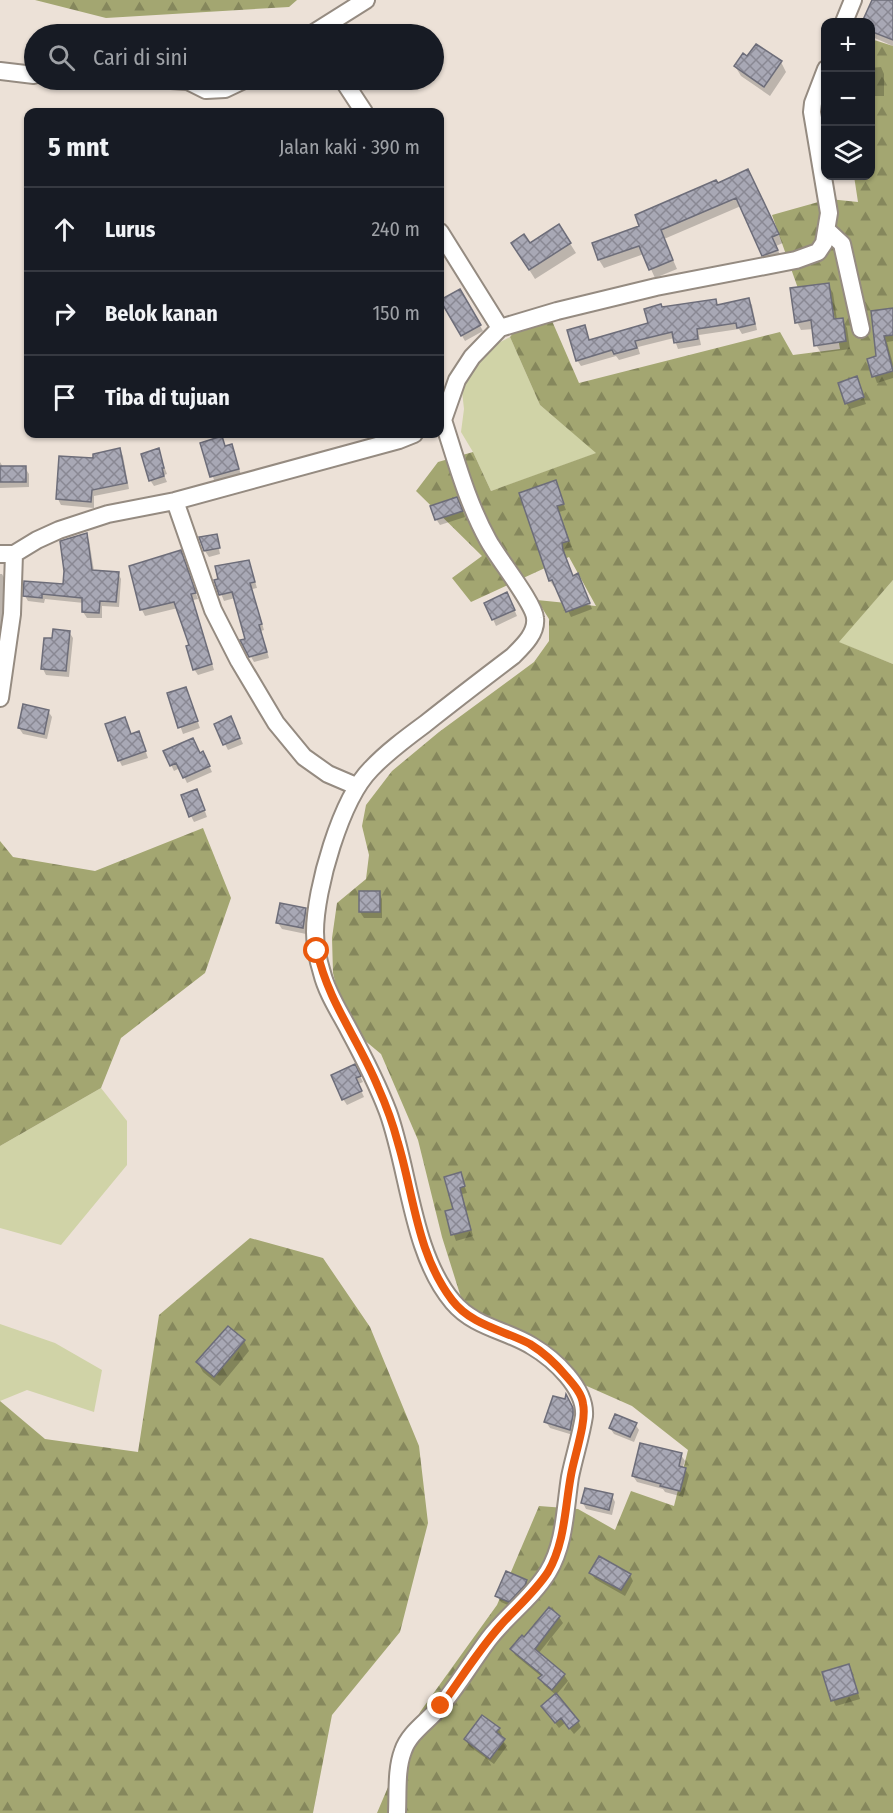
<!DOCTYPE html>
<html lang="id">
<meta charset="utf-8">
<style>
body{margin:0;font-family:"Fira Sans Condensed",sans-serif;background:#20242c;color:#f1f3f6}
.controls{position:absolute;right:18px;top:18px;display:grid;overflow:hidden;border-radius:12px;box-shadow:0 2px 4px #0004}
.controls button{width:54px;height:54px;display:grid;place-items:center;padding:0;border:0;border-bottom:2px solid #363941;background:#171b24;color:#f1f3f6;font:30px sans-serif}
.stop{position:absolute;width:18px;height:18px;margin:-14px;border:4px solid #ea580c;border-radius:50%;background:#fff}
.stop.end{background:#ea580c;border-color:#fff;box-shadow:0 2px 6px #0008}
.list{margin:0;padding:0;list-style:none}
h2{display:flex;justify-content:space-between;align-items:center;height:78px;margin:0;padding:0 24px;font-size:26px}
h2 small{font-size:20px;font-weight:400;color:#9ea1a6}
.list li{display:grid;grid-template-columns:39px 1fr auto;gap:18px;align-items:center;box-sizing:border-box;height:84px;padding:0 24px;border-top:2px solid #363941}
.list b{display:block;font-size:22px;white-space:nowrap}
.list em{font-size:20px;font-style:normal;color:#9ea1a6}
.icon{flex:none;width:33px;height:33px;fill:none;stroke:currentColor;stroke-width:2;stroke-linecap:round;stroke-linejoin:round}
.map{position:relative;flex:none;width:893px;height:1813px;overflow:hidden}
.search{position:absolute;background:#171b24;box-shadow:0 2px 4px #0004;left:24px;top:24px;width:420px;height:66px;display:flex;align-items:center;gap:15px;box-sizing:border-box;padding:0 21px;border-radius:33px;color:#9ea1a6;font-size:22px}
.panel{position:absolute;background:#171b24;box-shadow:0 2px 4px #0004;left:24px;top:108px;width:420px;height:330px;border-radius:12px}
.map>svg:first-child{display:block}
.grass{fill:#d0d3a7}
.forest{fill:url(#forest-firs)}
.shadow{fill:#0003}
.building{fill:url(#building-cross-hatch);stroke:#6d6d79;stroke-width:1.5}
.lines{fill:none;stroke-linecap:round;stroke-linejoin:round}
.minor-casing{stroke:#958b81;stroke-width:20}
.minor{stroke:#fff;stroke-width:16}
.route{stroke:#ea580c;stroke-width:8}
</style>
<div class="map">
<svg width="893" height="1813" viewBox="0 0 893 1813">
<defs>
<pattern id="forest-firs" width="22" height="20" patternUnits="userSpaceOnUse" patternTransform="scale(1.5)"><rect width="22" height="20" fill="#a3a671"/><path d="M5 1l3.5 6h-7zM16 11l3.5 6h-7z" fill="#85875c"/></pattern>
<pattern id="building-cross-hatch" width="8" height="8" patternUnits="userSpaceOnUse" patternTransform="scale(1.5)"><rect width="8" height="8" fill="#a8a8b5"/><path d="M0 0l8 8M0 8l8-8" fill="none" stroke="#898893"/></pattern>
</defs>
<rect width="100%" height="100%" fill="#ece1d7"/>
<path class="grass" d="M510,337L540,405L597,453L491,491L473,452L461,432L464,409L462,391L467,376L483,351Z
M893,580V664L838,642Z
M101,1088L127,1121V1165L61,1245L0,1228V1146Z
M0,1324L55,1343L102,1370L94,1412L27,1390L0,1401Z"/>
<path class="forest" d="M35,0H297L289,7L106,18Z
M871,39L893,46V580L839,642L893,664V1813H377L420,1712L497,1605L539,1506L578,1509L615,1530L631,1491L674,1506L688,1450L632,1406L580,1383L464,1307L442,1237L418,1140L381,1054L363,1039L343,1015L333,973L332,938L337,903L366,879L369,855L362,826L366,805L392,771L439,732L534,662L549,641V619L537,600L596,606L569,557L471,602L452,578L482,556L416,491L438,462L473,452L491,491L596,453L540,405L510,337L520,324L549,314L579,383L780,332L793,355L840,349L833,309L806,311L772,215L829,199L858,202L854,176H870Z
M203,828L231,898L205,973L121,1038L101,1088L0,1146V841L13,857L95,871Z
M250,1238L323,1258L370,1327L419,1446L428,1523L400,1632L332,1715L313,1813H0V1401L45,1439L138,1452L159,1315Z"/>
<path class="shadow" d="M874,0H893V46L870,36V22H864Z
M748,58L781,62L786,72L770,96L741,76L735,66Z
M881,67L884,74V96H870V68Z
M753,179L783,243L776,246L782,259L769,264L741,206L664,239L677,269L655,278L644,254L604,268L599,260L594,243L641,227Z
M559,226L576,253L535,279L518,252Z
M828,285L833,293L837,320H842L847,328L850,349L821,353L816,345L814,329L801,330L797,322Z
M460,291L483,331L465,341L442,301Z
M748,299L752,305L757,330L742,334L739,329L699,335L701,345L678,349L674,338L638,347L640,354L619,360L616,356L581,366L577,360L584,326L590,341L650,324L662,309L715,301L718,306Z
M893,309V341L887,342L893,364V378L877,383L869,360L878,357L872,312Z
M856,378L866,404L850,409L846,403Z
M221,438L226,448L231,446L234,452L241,475L215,483L202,444Z
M120,450L123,456L129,489L94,496V508L61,505L58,499L95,460Z
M158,450L167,474L164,475L167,482L154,486L150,480Z
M0,462L3,467L25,468L29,474V487L0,488Z
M555,482L566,510L559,512L572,547L564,549L566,558L573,577L581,581L592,609L571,617L556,586L554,587L550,581L521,494Z
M460,504L465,517L440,525L436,519Z
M86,535L89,540L94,571L118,573L121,579L119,607L102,606V618H87L83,612L84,603L45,599L44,603L28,601L25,596L64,586Z
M216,535L219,540H217L220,554L209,557L205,551Z
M180,552L198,599L193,600L214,670L198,675L194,669L191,646L178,608L145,616L142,610L131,567Z
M249,562L257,588L252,589L264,630L261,631L269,658L254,662L242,641L247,640L235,598L224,601L216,581Z
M0,574H2L7,583L0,657Z
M510,600L517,616L496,626L486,603Z
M69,632L73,638L69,677L46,675L43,669L53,640Z
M169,694L188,695L200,728L183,734Z
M48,711L52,717L47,739L23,734L19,728Z
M234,724L243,744L228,750L225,744Z
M139,733L148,758L122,766L119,760L131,736Z
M165,752L200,755L206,759L212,772L187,783L180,768L174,771Z
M200,797L207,817L194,822L191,816Z
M379,893L382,899V918H364L360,912Z
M305,910L309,916L306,934L282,929L278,923Z
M355,1066L363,1082L358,1084L364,1097L347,1105L343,1099Z
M460,1174L467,1193L462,1194L473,1236L456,1241L446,1212L454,1210Z
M228,1328L244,1341L249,1351L220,1386L203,1372L198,1363Z
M567,1397L573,1407L576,1423L573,1435L550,1428L546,1422L566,1401Z
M635,1424L639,1430L634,1442L614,1434L610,1428Z
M681,1455L685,1461L682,1469H685L689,1475L683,1497L665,1492L663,1489L637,1482L633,1476Z
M612,1496L615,1502L612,1515L586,1509L583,1503Z
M591,1573L630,1575L633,1581L625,1596L595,1579Z
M526,1581L530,1587L512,1607L501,1602L497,1596Z
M559,1617L563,1623L538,1654L564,1675L568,1681L556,1695L544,1685L540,1679L542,1677L515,1655L512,1649Z
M851,1672L860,1699L836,1706L833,1700Z
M542,1706L578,1721L581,1727L574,1734L565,1723L559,1728Z
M499,1729L502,1735L500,1737L507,1746L494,1764L469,1746L466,1740Z"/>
<path class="building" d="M872,0H893V40L870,31V22H862Z
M756,44L782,61L764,87L734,66L743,53L747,56Z
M748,169L779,234L772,237L778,250L762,256L736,198L661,230L673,260L649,270L639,246L598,260L592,243L639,226L635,215L716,180L718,183Z
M559,224L571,243L529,270L511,243L524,234L530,243Z
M829,283L834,319L843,318L846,341L814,346L811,320L795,323L790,288Z
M460,289L481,325L461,336L440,300Z
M749,298L755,324L737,328L736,323L697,329L698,339L674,343L672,332L635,341L637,348L614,354L612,350L576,361L567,330L585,325L589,340L648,323L644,309L661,304L662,307L716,299L717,305Z
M893,308V335L884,336L893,371L872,377L867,359L876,356L871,311Z
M857,376L864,397L845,404L838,383Z
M222,436L225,446L232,444L239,469L210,477L200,443Z
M120,448L127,483L92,490L91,502L56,499L59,456L93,458V454Z
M159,448L164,468H162L164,476L149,481L141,454Z
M0,466H26V482H0Z
M556,480L564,504L557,506L569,541L562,543L563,550L573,576L578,573L590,603L566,612L552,580L549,581L519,493Z
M457,497L463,511L435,520L430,506Z
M87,533L92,570L119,572L116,602L100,601L99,613L82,612V598L42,594V598L23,596L24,581L63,584L64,571L60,541Z
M217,534L220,548L204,551L199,537Z
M181,550L196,593L191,594L212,664L193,670L186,646L189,645L174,602L140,610L129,566Z
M249,560L255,582L250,583L262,624L259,625L267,652L249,657L240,640L245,639L232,592L219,595L214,580L218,579L215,566Z
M507,592L515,610L492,620L484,603Z
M53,629L70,631L66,671L41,669L44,638H52Z
M186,687L198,721L178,728L167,693Z
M23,704L49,710L44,734L18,728Z
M231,716L240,738L223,745L214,724Z
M125,717L131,734L139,731L146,751L118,761L105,724Z
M193,738L200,753L203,751L210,766L183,778L176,763L170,766L163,751Z
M197,789L205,810L189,817L181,795Z
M359,891H380V912H359Z
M280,903L306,908L303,928L276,923Z
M355,1064L361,1076L356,1078L362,1091L342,1100L331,1075Z
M461,1172L465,1186L460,1188L471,1230L451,1235L445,1211L453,1209L444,1177Z
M228,1326L245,1340L214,1377L196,1362Z
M566,1394L573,1408V1415L570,1430L544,1422L553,1396L565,1399Z
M615,1414L637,1423L630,1437L609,1428Z
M640,1443L682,1453L679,1466L686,1468L680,1491L660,1486L661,1484L632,1476Z
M585,1488L613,1494L609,1510L581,1503Z
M599,1556L631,1574L621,1590L589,1573Z
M506,1571L527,1580L525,1585L509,1602L495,1596Z
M549,1607L560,1616L535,1649L565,1674L552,1690L538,1678L542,1675L510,1649L522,1635L524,1637Z
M849,1664L858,1693L831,1701L822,1672Z
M556,1693L579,1721L569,1729L561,1718L555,1723L541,1706Z
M482,1715L500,1728L496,1732L505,1739L490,1759L464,1739Z"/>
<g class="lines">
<g class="minor-casing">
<path id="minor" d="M844,22L853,0
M312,34L366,0
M0,71L34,75
M171,80L188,81L206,90L225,89L244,80
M343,80L364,112
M827,230L842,244L861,329
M440,232L500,328
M440,421L443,420L457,380L472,357L500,328L557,311L656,287L796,260L818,252L824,243L829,213L812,112L813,103L826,69
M175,501L213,610L239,661L276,723L304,757L328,774L356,786
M0,554H14L37,540L59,530L108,514L175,501L399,440L414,434
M0,698L12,614L14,554
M397,1813C398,1793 396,1769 403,1751C409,1733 427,1722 439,1708C457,1687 471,1663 488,1640C506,1616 532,1598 548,1572C565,1544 565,1509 570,1477C574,1457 581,1436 584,1416C586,1388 554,1359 532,1346C506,1330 474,1327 453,1302C412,1254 409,1170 388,1112C377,1083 363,1056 349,1030C339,1011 327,993 322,973C318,960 315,945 315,932C315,889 341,799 371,769C387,752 406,738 425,724C454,701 484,678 513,656C523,646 537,633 535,618C534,603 497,557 488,540C467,502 456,460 443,420"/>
</g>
<use href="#minor" class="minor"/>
</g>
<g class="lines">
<path class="route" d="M317,951C328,1002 359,1040 378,1087C386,1105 393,1124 398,1143C414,1196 417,1254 452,1300C471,1325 503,1330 530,1344C543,1352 557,1365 567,1377C574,1385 582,1394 583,1404C587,1421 574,1457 571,1475C565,1507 565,1543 548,1572C535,1592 516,1608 500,1626C478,1651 460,1680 441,1706"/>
</g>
</svg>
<div class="controls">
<button>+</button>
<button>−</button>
<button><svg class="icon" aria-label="layers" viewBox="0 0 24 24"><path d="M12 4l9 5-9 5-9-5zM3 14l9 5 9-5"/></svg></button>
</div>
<div class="stop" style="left:317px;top:951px"></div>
<div class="stop end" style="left:441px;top:1706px"></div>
<div class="search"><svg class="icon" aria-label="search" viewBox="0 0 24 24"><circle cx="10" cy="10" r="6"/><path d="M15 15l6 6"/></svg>Cari di sini</div>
<section class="panel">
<h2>5 mnt<small>Jalan kaki · 390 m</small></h2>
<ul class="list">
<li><svg class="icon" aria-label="ahead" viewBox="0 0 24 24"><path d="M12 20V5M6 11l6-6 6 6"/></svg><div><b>Lurus</b></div><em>240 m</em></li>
<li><svg class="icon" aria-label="right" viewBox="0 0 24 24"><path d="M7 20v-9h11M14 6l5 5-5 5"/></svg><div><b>Belok kanan</b></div><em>150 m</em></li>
<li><svg class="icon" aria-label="arrive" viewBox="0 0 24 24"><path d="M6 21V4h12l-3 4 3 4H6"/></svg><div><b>Tiba di tujuan</b></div></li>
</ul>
</section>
</div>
